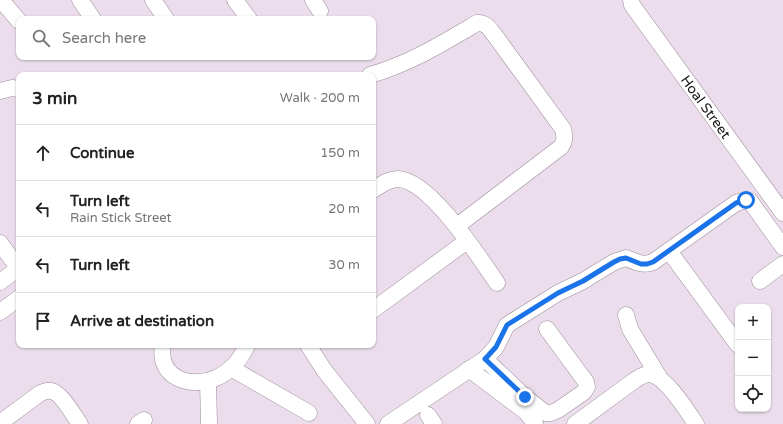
<!DOCTYPE html>
<meta charset="utf-8">
<style>
body{margin:0;font-family:"Varela Round",sans-serif;background:#f2f2f2;color:#222}
.controls{position:absolute;right:12px;bottom:12px;display:grid;overflow:hidden;border-radius:8px;box-shadow:0 1px 3px #0004}
.controls button{width:36px;height:36px;display:grid;place-items:center;padding:0;border:0;border-bottom:1px solid #e0e0e0;background:#fff;color:#222;font:20px sans-serif}
.stop{position:absolute;width:12px;height:12px;margin:-9px;border:3px solid #1a73e8;border-radius:50%;background:#fff}
.stop.end{background:#1a73e8;border-color:#fff;box-shadow:0 1px 4px #0008}
.list{margin:0;padding:0;list-style:none}
h2{display:flex;justify-content:space-between;align-items:center;height:52px;margin:0;padding:0 16px;font-size:17px}
h2 small{font-size:13px;font-weight:400;color:#767676}
.list li{display:grid;grid-template-columns:26px 1fr auto;gap:12px;align-items:center;box-sizing:border-box;height:56px;padding:0 16px;border-top:1px solid #e0e0e0}
.list b{display:block;font-size:15px;white-space:nowrap}
.list p{margin:0;font-size:13px;white-space:nowrap;color:#767676}
.list em{font-size:13px;font-style:normal;color:#767676}
.icon{flex:none;width:22px;height:22px;fill:none;stroke:currentColor;stroke-width:2;stroke-linecap:round;stroke-linejoin:round}
.map{position:relative;flex:none;width:783px;height:424px;overflow:hidden}
.search{position:absolute;background:#fff;box-shadow:0 1px 3px #0004;left:16px;top:16px;width:360px;height:44px;display:flex;align-items:center;gap:10px;box-sizing:border-box;padding:0 14px;border-radius:8px;color:#767676;font-size:15px}
.panel{position:absolute;background:#fff;box-shadow:0 1px 3px #0004;left:16px;top:72px;width:360px;height:276px;border-radius:8px}
.map>svg:first-child{display:block}
.lines{fill:none;stroke-linecap:round;stroke-linejoin:round}
.minor-casing{stroke:#9a8c9a;stroke-width:17}
.minor{stroke:#fff;stroke-width:16}
.route{stroke:#1a73e8;stroke-width:5}
.labels{text-anchor:middle;stroke-width:3.5;stroke-linejoin:round;paint-order:stroke}
.street-label{font-size:14px;fill:#191419;stroke:#f9eaf9}
</style>
<div class="map">
<svg width="783" height="424" viewBox="0 0 783 424">
<rect width="100%" height="100%" fill="#ecddec"/>
<g class="lines">
<g class="minor-casing">
<g id="minor">
<path d="M1,0L19,21"/>
<path d="M80,0L93,19"/>
<path d="M153,0L166,19"/>
<path d="M235,0L249,19"/>
<path d="M313,0L320,11"/>
<path id="s1" d="M631,0L632,5L783,213"/>
<path d="M370,75C409,64 443,43 477,23C487,22 491,31 496,37L563,129C565,137 565,141 561,147L457,226"/>
<path d="M0,91L12,88L19,89"/>
<path d="M373,190C381,185 388,179 398,179C430,180 479,257 497,283"/>
<path d="M0,243L18,268"/>
<path d="M669,251L738,345"/>
<path d="M760,281L783,264"/>
<path d="M0,282L19,268"/>
<path d="M373,310L467,241"/>
<path d="M0,312L19,298"/>
<path d="M626,315L630,329L659,377"/>
<path d="M163,345C157,378 190,389 216,378C230,372 241,359 247,345"/>
<path d="M308,345L324,370L367,424"/>
<path d="M485,359L525,397L545,413H551L558,410L584,392L587,387L586,382L547,329"/>
<path d="M231,368L309,413"/>
<path d="M469,369L526,412L534,422L535,424"/>
<path d="M208,381L209,423"/>
<path d="M428,415L434,424"/>
<path d="M0,423L39,394C43,392 47,390 51,391C61,392 74,416 80,424"/>
<path d="M138,424L144,420"/>
<path d="M388,424L485,359L496,347L507,325L558,293L583,281L614,262L626,258C636,262 643,266 653,262L736,203L743,201H750L783,247"/>
<path d="M575,424L635,380C640,377 644,374 649,374C665,375 688,412 696,424"/>
</g>
</g>
<use href="#minor" class="minor"/>
</g>
<g class="lines">
<path class="route" d="M525,397L485,359L496,347L507,325L558,293L583,281L614,262L620,259L626,258L641,264H647L653,262L736,203L746,200"/>
</g>
<g class="labels">
<g class="street-label">
<text dy="5" stroke="none"><textPath href="#s1" startOffset="131">Hoal Street</textPath></text>
</g>
</g>
</svg>
<div class="controls">
<button>+</button>
<button>−</button>
<button><svg class="icon" aria-label="locate" viewBox="0 0 24 24"><circle cx="12" cy="12" r="6"/><path d="M12 2v4M12 18v4M2 12h4M18 12h4"/></svg></button>
</div>
<div class="stop" style="left:746px;top:200px"></div>
<div class="stop end" style="left:525px;top:397px"></div>
<div class="search"><svg class="icon" aria-label="search" viewBox="0 0 24 24"><circle cx="10" cy="10" r="6"/><path d="M15 15l6 6"/></svg>Search here</div>
<section class="panel">
<h2>3 min<small>Walk · 200 m</small></h2>
<ul class="list">
<li><svg class="icon" aria-label="ahead" viewBox="0 0 24 24"><path d="M12 20V5M6 11l6-6 6 6"/></svg><div><b>Continue</b></div><em>150 m</em></li>
<li><svg class="icon" aria-label="left" viewBox="0 0 24 24"><path d="M17 20v-9H6M10 6l-5 5 5 5"/></svg><div><b>Turn left</b><p>Rain Stick Street</p></div><em>20 m</em></li>
<li><svg class="icon" aria-label="left" viewBox="0 0 24 24"><path d="M17 20v-9H6M10 6l-5 5 5 5"/></svg><div><b>Turn left</b></div><em>30 m</em></li>
<li><svg class="icon" aria-label="arrive" viewBox="0 0 24 24"><path d="M6 21V4h12l-3 4 3 4H6"/></svg><div><b>Arrive at destination</b></div></li>
</ul>
</section>
</div>
